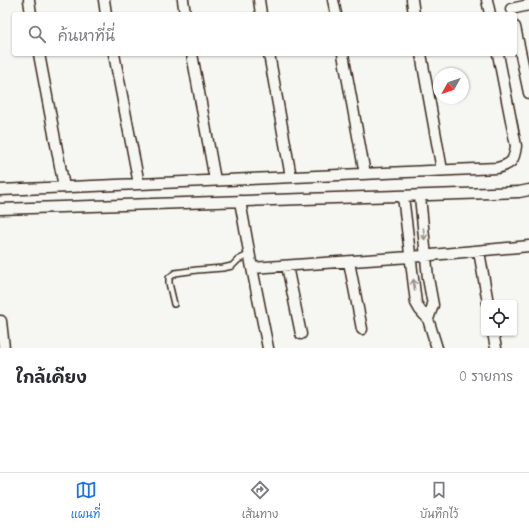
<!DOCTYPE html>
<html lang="th">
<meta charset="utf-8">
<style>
body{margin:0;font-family:"Comic Neue","Playpen Sans Thai",sans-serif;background:#f2f2f3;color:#2b2b33}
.controls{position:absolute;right:12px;bottom:12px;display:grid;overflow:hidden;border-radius:4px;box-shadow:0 1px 3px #0004}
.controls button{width:36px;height:36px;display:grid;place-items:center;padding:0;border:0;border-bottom:1px solid #e1e1e2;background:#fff;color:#2b2b33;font:20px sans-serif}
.compass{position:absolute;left:433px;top:68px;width:36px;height:36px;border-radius:50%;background:#fff;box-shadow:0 1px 3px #0004;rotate:230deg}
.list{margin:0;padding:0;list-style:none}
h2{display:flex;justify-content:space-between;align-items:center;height:52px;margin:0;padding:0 16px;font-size:17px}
h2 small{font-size:13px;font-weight:400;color:#7c7c81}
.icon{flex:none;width:22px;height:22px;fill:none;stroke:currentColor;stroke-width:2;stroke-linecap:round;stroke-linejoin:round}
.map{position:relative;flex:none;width:529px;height:348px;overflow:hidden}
.search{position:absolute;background:#fff;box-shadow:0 1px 3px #0004;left:12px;right:12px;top:12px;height:44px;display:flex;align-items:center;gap:10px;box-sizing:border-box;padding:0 14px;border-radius:4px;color:#7c7c81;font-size:15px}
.sheet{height:124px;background:#fff}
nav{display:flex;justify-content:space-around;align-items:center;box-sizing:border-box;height:56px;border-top:1px solid #e1e1e2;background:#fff;font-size:11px;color:#7c7c81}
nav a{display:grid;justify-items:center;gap:2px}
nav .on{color:#1a73e8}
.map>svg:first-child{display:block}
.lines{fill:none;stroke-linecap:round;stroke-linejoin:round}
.lane-casing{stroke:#3b2a1e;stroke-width:8}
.street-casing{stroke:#3b2a1e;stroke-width:13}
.lane{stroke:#f6f6f2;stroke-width:5}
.street{stroke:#f6f6f2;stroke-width:10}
.oneway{stroke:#989088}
</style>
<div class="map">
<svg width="529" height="348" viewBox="0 0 529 348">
<rect width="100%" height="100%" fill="#f6f6f2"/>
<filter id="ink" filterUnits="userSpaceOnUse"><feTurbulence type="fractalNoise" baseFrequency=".025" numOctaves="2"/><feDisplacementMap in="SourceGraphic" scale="8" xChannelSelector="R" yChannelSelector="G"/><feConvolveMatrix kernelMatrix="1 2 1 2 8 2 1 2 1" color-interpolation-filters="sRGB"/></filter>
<g filter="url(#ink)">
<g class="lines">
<g class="lane-casing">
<path id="lane" d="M174,304L169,283V278L175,273L197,270L223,268L232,266L238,260L250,254"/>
</g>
<g class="street-casing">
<path id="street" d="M29,0L31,14
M104,0L106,14
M183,0L185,14
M259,0L261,14
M333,0L336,14
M412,0L414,14
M487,0L490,14
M511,9L529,5
M515,27L529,93
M39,54L64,187
M192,54L215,180
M269,54L291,177
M343,54L365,174
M421,54L442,170
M139,184L497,168C512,164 514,161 516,146L498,54
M0,190L139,184L114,54
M403,196L416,303L420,310L428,319L437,348
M420,196L428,278L433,305L428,319
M240,201L252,268L268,348
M0,209L519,192L529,190
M479,251L488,303
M349,262L362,329
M287,266L301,334
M252,268L410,257L529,246
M1,321L4,348
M493,333L496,348"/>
</g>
<use href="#lane" class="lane"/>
<use href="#street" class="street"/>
</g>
<defs><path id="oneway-shaft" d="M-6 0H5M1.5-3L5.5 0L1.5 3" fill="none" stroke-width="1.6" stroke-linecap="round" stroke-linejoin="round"/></defs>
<g class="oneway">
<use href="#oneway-shaft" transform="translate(424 234) rotate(84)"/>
<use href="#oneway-shaft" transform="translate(414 285) rotate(-97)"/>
</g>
</g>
</svg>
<div class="controls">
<button><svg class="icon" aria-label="locate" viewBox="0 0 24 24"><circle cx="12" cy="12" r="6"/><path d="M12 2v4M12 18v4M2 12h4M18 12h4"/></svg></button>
</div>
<svg class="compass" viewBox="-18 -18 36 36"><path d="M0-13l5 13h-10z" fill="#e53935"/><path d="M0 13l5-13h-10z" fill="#7c7c81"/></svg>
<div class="search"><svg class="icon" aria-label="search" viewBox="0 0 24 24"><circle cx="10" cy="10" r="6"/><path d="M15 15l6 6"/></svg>ค้นหาที่นี่</div>
</div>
<section class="sheet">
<h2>ใกล้เคียง<small>0 รายการ</small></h2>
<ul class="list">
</ul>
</section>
<nav>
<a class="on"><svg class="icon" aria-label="map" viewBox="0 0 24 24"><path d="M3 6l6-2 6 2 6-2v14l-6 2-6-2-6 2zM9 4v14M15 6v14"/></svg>แผนที่</a>
<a><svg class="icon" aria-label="directions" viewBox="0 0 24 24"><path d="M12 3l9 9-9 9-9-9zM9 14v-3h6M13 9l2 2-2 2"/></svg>เส้นทาง</a>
<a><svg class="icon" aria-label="saved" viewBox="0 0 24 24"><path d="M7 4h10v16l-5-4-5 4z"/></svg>บันทึกไว้</a>
</nav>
